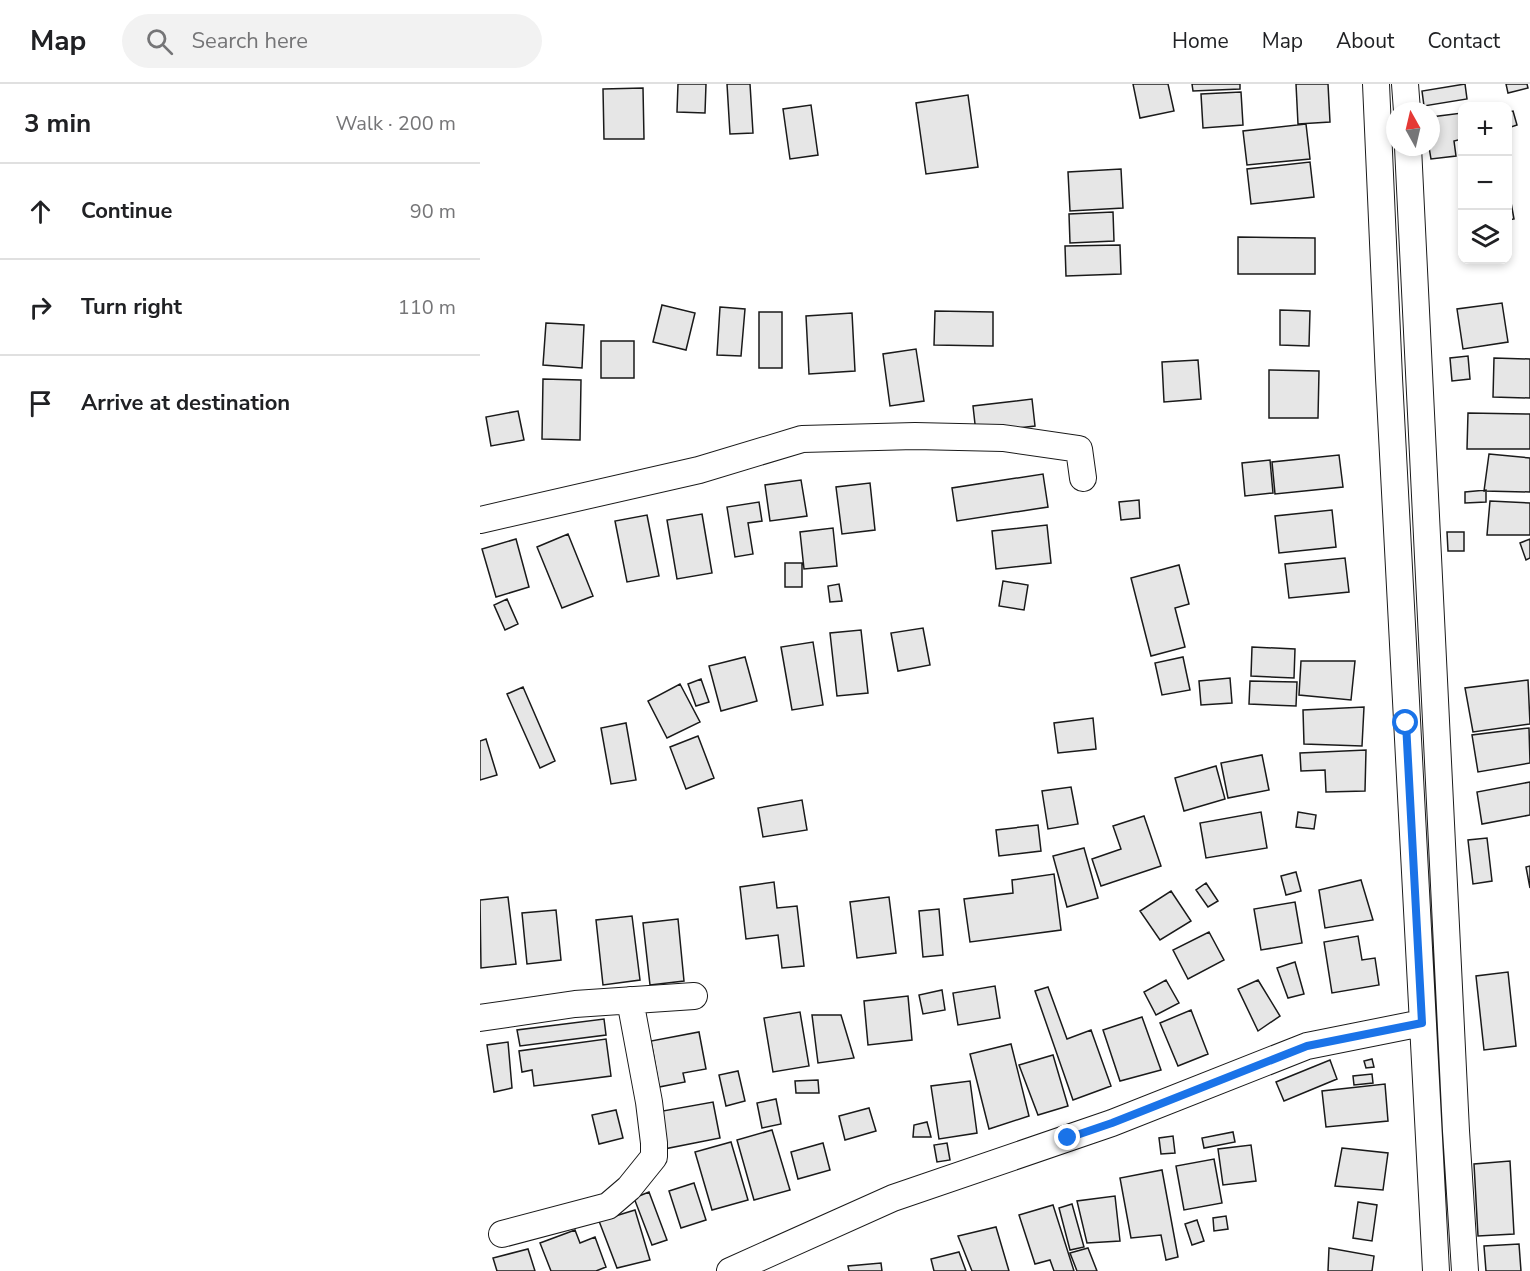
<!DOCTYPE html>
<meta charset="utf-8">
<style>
body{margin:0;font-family:"Nunito Sans",sans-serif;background:#f2f2f2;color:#202124}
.controls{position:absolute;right:18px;top:18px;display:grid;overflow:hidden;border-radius:12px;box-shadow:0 3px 9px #0003}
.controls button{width:54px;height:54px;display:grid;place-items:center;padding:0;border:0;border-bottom:2px solid #e0e0e0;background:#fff;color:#202124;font:30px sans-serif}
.compass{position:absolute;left:906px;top:18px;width:54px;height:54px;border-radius:50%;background:#fff;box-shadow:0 3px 9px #0003;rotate:352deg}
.stop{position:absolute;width:18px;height:18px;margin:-14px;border:4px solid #1a73e8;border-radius:50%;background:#fff}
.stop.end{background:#1a73e8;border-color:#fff;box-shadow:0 2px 6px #0008}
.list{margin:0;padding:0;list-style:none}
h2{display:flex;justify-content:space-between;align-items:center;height:78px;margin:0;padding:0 24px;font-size:26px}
h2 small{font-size:20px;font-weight:400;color:#757577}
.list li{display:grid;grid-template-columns:39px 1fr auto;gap:18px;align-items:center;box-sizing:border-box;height:96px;padding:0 24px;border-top:2px solid #e0e0e0}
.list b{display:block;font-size:22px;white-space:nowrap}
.list em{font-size:20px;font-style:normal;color:#757577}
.icon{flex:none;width:33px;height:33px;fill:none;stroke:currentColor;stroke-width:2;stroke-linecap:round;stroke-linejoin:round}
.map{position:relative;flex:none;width:1050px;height:1187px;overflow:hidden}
header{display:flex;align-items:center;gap:36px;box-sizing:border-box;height:84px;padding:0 30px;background:#fff;border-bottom:2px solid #e0e0e0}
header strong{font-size:28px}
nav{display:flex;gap:33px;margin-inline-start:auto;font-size:21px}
.search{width:420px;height:54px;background:#f2f2f2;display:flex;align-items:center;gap:15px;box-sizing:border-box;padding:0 21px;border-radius:33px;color:#757577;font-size:22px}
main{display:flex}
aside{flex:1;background:#fff}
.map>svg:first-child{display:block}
.building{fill:#e6e6e6;stroke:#1a1a1a;stroke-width:1.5}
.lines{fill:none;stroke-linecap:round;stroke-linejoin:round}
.minor-casing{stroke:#1a1a1a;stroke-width:28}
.minor{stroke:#fff;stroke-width:26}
.route{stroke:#1a73e8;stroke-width:8}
</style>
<header>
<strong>Map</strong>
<div class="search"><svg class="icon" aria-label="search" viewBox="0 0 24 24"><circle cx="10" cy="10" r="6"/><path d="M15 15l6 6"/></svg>Search here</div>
<nav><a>Home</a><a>Map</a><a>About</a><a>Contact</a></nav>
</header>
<main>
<aside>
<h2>3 min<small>Walk · 200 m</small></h2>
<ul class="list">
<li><svg class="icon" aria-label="ahead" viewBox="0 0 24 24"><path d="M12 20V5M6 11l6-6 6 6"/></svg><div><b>Continue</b></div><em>90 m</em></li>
<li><svg class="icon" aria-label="right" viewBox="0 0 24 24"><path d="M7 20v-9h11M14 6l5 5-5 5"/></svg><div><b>Turn right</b></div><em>110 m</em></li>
<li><svg class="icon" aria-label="arrive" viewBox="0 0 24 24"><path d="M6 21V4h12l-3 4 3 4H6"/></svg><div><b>Arrive at destination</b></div></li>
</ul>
</aside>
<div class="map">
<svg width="1050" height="1187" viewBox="0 0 1050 1187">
<rect width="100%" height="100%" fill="#fff"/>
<path class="building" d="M198,0H226L225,29L197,28Z
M247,0H270L273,49L250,50Z
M653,0H688L694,27L660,34Z
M712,0H760V5L713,7Z
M816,0H848L850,38L818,40Z
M985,0L987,15L944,22L942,7Z
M1026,0H1047L1048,4L1028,9Z
M163,4L164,55H124L123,5Z
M761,8L763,41L723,44L721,10Z
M488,11L498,83L446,90L436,19Z
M331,21L338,71L310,75L303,25Z
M1033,27L1037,41L1028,44V28Z
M982,29V55L974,57L976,72L951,75L949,63H951V33Z
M826,40L830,75L767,81L763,47Z
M830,78L834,113L771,120L767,85Z
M641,85L643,124L590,127L588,88Z
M1028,113H1030L1034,135L1028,136Z
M633,128L634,157L590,159L589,130Z
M758,153L835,154V190H758Z
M640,161L641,190L586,192L585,162Z
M1022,219L1028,258L983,265L977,225Z
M182,221L215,229L206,266L173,258Z
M240,223L265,225L261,272L237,271Z
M800,226L830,227L829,262L800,261Z
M455,227L513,228V262L454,261Z
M279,228H302V284H279Z
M372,229L375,287L329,290L326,232Z
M66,239L104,241L102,284L63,281Z
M121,257H154V294H121Z
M436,265L444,317L410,322L403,270Z
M988,272L990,295L972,297L970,274Z
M1014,274L1050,275V314L1013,313Z
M718,276L721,315L684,318L682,278Z
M789,286L839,287L838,334H789Z
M63,295L101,296L100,356L62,355Z
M552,315L555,342L496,349L493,322Z
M38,327L44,356L11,362L6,333Z
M988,329L1050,330V365H987Z
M1009,370L1050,374V408L1004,407Z
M859,371L863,403L795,410L792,378Z
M790,376L793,409L765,412L762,379Z
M563,390L568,423L477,437L472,404Z
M321,396L327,432L290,437L285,401Z
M390,399L395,446L362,450L356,403Z
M1006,406V418L985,419V408Z
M659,416L660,434L641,436L639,418Z
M1010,417L1050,419V451H1007Z
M279,418L282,437L268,439L273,470L255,473L247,423Z
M852,426L856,463L799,469L795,432Z
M222,430L232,489L197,495L187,436Z
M167,431L179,492L147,498L135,437Z
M567,441L571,479L516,485L512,447Z
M353,444L357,482L324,485L320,448Z
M967,448H984V467H968Z
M88,450L113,512L82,524L57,463Z
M36,455L49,503L16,513L2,465Z
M1050,455V474L1046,476L1040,459Z
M865,474L869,508L809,514L805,480Z
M305,479H322V503H305Z
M699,481L709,520L695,524L705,563L671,572L651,494Z
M523,497L548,501L544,526L519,522Z
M359,500L362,517L350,518L348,502Z
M27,515L38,540L25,546L14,521Z
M443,544L450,581L418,587L411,549Z
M381,546L388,609L357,612L350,549Z
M333,558L343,621L312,626L301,563Z
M772,563L815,565L814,594L771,592Z
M265,573L277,617L241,627L229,582Z
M703,573L710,606L682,611L675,579Z
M821,577H875L871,616L819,611Z
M750,594L752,619L721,621L719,597Z
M221,595L229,618L216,622L208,600Z
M1048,596L1050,640L993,648L985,604Z
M770,597L817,598L816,622L769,620Z
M200,600L220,638L187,654L168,617Z
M43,603L75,677L60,684L27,610Z
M884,623L882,662L824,660L823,626Z
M613,634L616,665L578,669L574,639Z
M146,639L156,696L131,700L121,644Z
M1049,644L1050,679L998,688L992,651Z
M218,652L234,694L206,705L190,663Z
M6,655L17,691L0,696V657Z
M886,666L885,707L846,708L845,686L821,687L820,669Z
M782,671L789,706L748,714L741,679Z
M736,682L745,715L704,727L695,694Z
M1050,698V731L1002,740L997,708Z
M591,703L598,740L568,745L562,707Z
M322,716L327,746L283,753L278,724Z
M781,728L787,764L726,774L720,739Z
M818,728L836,731L834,745L816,743Z
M664,732L681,782L621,802L612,775L641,765L633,742Z
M558,741L561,767L519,772L516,746Z
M1007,754L1012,797L993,800L988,756Z
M604,764L618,814L587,823L573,772Z
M1050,782V804L1046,783Z
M816,788L821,807L806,811L801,792Z
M574,790L581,846L490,858L484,815L533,809L532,796Z
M881,796L893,836L845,844L839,806Z
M294,798L297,824L317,822L324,882L302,884L298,851L266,855L260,803Z
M726,799L738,817L728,823L716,806Z
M691,807L711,837L680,856L660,827Z
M28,813L36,880L1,884L0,816Z
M409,813L416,869L377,874L370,818Z
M815,818L822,859L781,866L774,825Z
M459,825L463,871L443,873L439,827Z
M76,826L81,876L47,880L42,829Z
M152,832L160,896L123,901L116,836Z
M198,835L204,897L170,901L163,839Z
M729,848L744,876L708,895L693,866Z
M878,852L882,876L895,874L899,901L852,909L844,858Z
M815,878L824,910L808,914L797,884Z
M1028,888L1036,962L1004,966L996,892Z
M686,896L699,919L676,931L664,908Z
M778,896L800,932L778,947L758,905Z
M515,902L520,934L478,941L473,909Z
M568,903L587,955L611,946L631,1002L593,1016L555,907Z
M462,906L465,926L443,930L439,911Z
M428,912L432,956L388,961L384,917Z
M711,926L728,970L698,982L680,939Z
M320,928L329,982L293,988L284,934Z
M332,931H361L374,974L338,979Z
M662,933L681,986L640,997L623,946Z
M124,935L126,951L40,962L37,946Z
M219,948L226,985L203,989L205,998L179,1003L171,957Z
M126,955L131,992L54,1002L52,986L42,988L39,967Z
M28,958L32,1004L14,1008L7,961Z
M531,960L549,1032L509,1045L490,970Z
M573,971L588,1022L558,1031L539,981Z
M892,975L894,983L886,984L884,977Z
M850,976L857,995L804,1017L796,998Z
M258,987L265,1017L246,1022L239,991Z
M892,990L893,999L874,1001L873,992Z
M338,996L339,1009H316L315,997Z
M490,997L497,1049L459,1055L451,1002Z
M905,1000L908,1037L846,1043L842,1007Z
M296,1015L301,1040L282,1044L277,1019Z
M233,1018L240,1054L184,1065L177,1028Z
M389,1024L396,1047L365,1056L359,1032Z
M136,1026L143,1054L119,1060L112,1031Z
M447,1038L451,1053H433L434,1041Z
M292,1046L310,1106L274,1116L257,1056Z
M753,1048L755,1058L724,1064L722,1054Z
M693,1052L695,1069L681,1070L679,1054Z
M251,1058L268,1116L232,1126L215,1068Z
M343,1059L350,1086L318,1095L311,1068Z
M467,1059L470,1076L457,1078L454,1061Z
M771,1061L776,1097L743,1101L738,1065Z
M862,1064L908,1069L903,1106L855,1102Z
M734,1075L742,1119L704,1126L696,1082Z
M1030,1077L1034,1150L998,1152L994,1080Z
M682,1086L698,1173L686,1176L681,1151L651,1154L640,1094Z
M214,1099L226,1136L201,1144L189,1107Z
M169,1108L187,1156L172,1161L154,1114Z
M635,1112L640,1157L607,1159L597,1117Z
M878,1118L897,1121L892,1157L873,1154Z
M592,1120L604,1163L590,1166L579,1124Z
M573,1121L594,1187H574L570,1176L555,1180L539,1131Z
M155,1126L170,1176L137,1184L119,1137Z
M746,1132L748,1145L734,1147L733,1134Z
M717,1136L724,1157L712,1161L705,1140Z
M516,1143L529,1187H492L478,1152Z
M95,1146L100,1159L115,1153L126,1183L116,1187H71L60,1159Z
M1039,1160L1041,1187H1006L1004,1162Z
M608,1164L617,1187H597L590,1169Z
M849,1164L894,1172L892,1187H848Z
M48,1165L55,1187H17L13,1174Z
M479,1168L486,1187H454L451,1175Z
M401,1179L402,1187H369L368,1182Z"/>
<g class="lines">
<g class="minor-casing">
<path id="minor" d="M896,0L909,294L956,1187
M925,0L927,27
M928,63L976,1047L985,1187
M0,436L219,386L322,355L435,352L523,354L599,365L603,394
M0,934L95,920L214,912
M22,1150L128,1122L149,1104L174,1073V1059L169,1018L150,916
M250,1187L413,1114L632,1039L827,962L942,939"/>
</g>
<use href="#minor" class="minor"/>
</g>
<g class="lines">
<path class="route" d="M588,1054L632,1039L827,962L942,939L926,639"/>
</g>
</svg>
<div class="controls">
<button>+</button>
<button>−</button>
<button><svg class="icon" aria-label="layers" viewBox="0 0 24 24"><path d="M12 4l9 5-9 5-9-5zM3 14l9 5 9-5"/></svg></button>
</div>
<svg class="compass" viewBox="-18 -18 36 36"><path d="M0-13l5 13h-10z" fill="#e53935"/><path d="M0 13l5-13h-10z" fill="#757577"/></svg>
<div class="stop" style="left:926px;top:639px"></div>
<div class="stop end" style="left:588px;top:1054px"></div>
</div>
</main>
